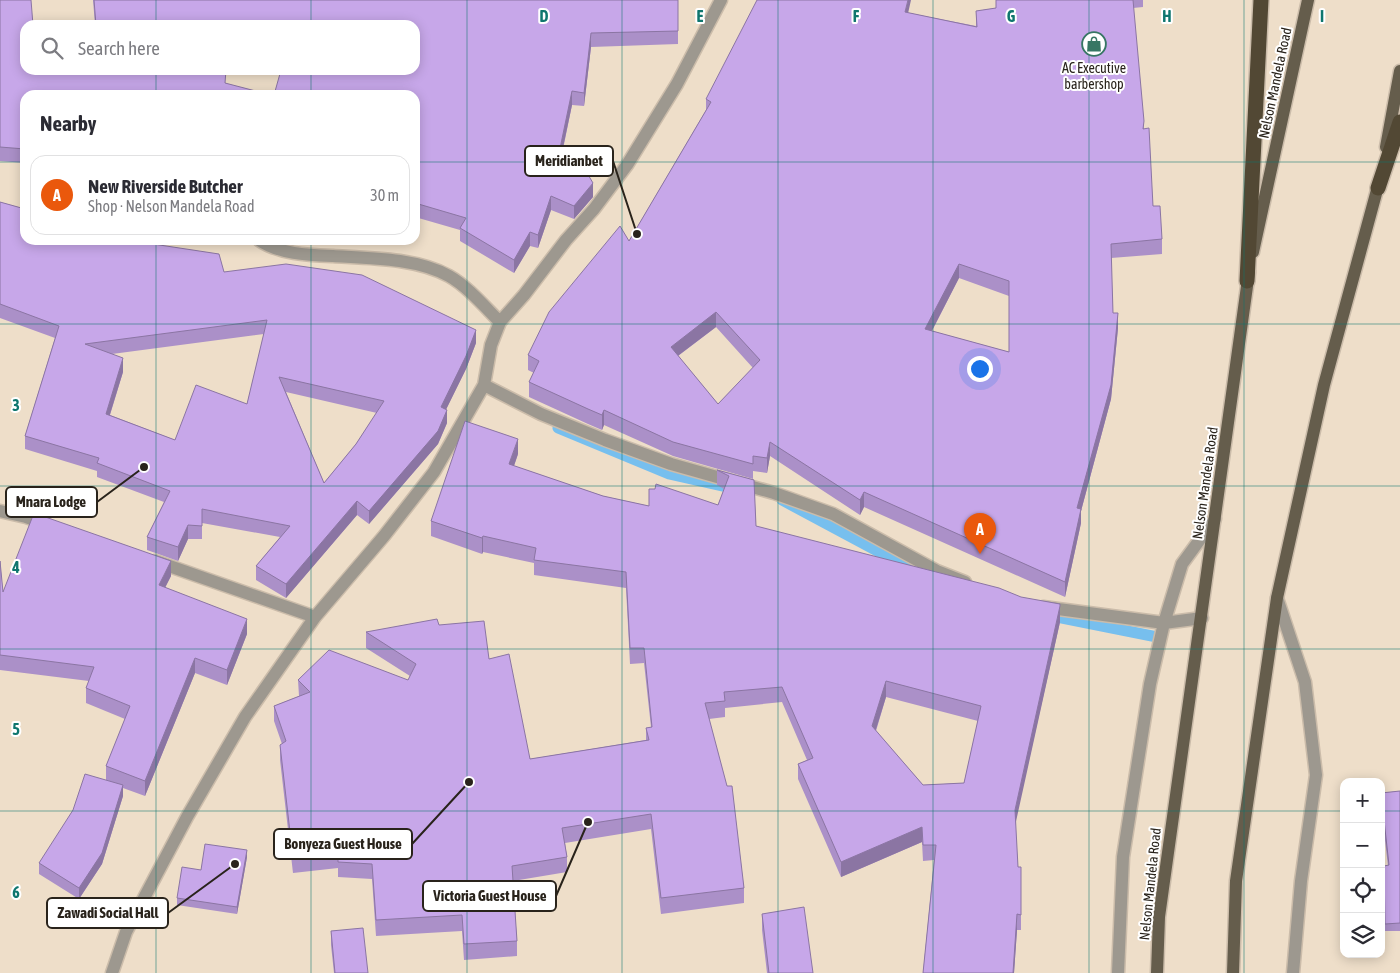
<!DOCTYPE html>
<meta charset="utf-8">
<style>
body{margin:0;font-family:"Asap Condensed",sans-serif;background:#f7f7f7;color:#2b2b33}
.controls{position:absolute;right:15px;bottom:15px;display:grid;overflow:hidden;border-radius:10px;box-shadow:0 2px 12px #0003}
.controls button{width:45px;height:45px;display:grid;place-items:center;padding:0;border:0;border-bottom:1px solid #e1e1e2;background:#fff;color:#2b2b33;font:25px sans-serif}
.you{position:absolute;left:979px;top:368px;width:18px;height:18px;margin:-12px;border:4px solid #fff;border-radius:50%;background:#1a73e8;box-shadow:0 0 0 8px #1a73e833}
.badge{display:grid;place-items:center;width:32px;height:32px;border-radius:50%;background:#ea580c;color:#fff;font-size:16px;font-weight:700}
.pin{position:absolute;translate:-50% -41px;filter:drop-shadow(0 1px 2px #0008)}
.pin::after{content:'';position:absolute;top:26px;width:18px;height:15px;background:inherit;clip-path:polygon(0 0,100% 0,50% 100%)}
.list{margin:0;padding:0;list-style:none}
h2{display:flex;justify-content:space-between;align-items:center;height:65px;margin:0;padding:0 20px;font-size:21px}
h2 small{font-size:16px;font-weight:400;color:#7c7c81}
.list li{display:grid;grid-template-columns:32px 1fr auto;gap:15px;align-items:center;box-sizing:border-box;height:80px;margin:0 10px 10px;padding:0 10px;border:1px solid #e1e1e2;border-radius:15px}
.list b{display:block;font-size:19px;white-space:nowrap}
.list p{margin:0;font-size:16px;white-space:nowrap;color:#7c7c81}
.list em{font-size:16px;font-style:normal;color:#7c7c81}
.icon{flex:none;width:28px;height:28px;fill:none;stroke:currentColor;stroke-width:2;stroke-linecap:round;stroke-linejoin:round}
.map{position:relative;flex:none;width:1400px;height:973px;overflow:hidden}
.search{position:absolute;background:#fff;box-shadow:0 2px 12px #0003;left:20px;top:20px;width:400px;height:55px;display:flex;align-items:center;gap:12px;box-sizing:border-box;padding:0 18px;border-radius:15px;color:#7c7c81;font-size:19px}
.panel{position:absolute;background:#fff;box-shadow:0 2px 12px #0003;left:20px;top:90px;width:400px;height:155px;border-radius:15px}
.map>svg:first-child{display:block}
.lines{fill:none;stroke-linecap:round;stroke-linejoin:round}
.stream{stroke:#77bfee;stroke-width:11}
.street-casing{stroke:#cbbcaa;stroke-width:15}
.primary-casing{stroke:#cbbcaa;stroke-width:15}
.highway-casing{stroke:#cbbcaa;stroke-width:18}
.street{stroke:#9d988f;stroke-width:12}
.primary{stroke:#655d4c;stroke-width:12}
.highway{stroke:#524834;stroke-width:15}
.wall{fill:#ab90c8;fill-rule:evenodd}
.shaded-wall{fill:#8b75a3}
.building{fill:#c7a7e9;stroke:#8b75a3;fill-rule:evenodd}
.grid{fill:none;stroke:#0f766e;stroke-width:1;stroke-opacity:0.55}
.labels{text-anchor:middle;stroke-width:4;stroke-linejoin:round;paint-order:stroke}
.poi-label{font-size:14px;fill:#29231b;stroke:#fff}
.street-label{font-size:14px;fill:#29231b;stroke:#fff}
.grid-label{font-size:16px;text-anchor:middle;font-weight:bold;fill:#0f766e;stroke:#fff;stroke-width:4;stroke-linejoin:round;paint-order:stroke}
.leader{fill:none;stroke:#29231b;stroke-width:2}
.callout-dot{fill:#29231b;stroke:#fff;stroke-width:2}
.callout{fill:#fff;stroke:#29231b;stroke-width:2}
.callout-label{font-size:15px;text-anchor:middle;font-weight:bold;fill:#29231b}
</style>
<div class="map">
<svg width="1400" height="973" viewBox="0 0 1400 973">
<rect width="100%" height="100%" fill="#eedec9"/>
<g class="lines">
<path class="stream" d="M558,428L669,474L731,488
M782,500L907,567
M1047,615L1157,637"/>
<g class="street-casing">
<path id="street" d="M259,240C279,254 308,255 333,256C369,258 417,258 449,276C467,286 485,307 500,322
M484,385L541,414L605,440L671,464L774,493L833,514L937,571L965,582
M0,511L26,517L46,524
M155,561L315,617
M1277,598L1305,682L1316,775L1301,881L1293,973
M1043,607L1164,623L1202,618
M112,973L126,932L187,817L245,717L315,617L384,536L434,472L484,385L491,345L500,322L524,295L566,240L594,209L627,165L677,84L721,0
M1118,973L1123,857L1150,684L1164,623L1182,564L1215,519"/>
</g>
<g class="primary-casing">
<path id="primary" d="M1386,147L1400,71
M1253,252L1308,0
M1157,973L1159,917L1249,272
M1233,973L1236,881L1277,598L1324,385L1380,179"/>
</g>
<g class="highway-casing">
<path id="highway" d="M1378,188L1400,122
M1247,281L1261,0"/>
</g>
<use href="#street" class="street"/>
<use href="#primary" class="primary"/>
<use href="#highway" class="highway"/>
</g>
<path class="wall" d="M0,0L25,95V163L0,161Z
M93,0H678V44L591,47L584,106L572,105L561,159L593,197L574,219L551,210L538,248L530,246L514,273L460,241V230L415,217V25H95Z
M996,0H1143V7L1133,8L1144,129L1153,206L1162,239V254L1111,258L1113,313L1118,328L1111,399L1081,511V523L1065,597L864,507L860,515L770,456L767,473L753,471V479L673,456L604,425L602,430L588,424L529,397V382L534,373L528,370V355L629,241L706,110V99L909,13L976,26V11L996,8ZM959,278L1009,296V352L932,331ZM716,327L753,368L718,404L678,356Z
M0,202L25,209L155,240L154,245L224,272L476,343L466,369L446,409L447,423L438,444L369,524L357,515L286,598L256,580V566L280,537L202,523V539H188L178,561L147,550V537L164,502L97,477V471L25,449V436L55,338L0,318ZM264,334L247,404L175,440L110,415L123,372L112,354ZM286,392L377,413L356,444L324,483Z
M518,454L514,466L603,496L649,506L718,505L724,489L717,485V470L754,480L756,526L1060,622L1015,822L1018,867L1021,882V930H1017L1014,973H923L934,860L923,861L922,842L841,877L798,779V764L807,760L782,702L725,708V717L709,719L744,888V903L661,914L651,829L565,843L567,857V872L513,881L517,941V956L464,960L462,931L376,936L372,879L338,877V868L293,873L280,760V745L282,744L274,721V706L299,696L298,680H408L410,676L366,648V632L439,625L489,659L530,759L646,740V728L651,727L644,663L630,664L626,588L534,575V563L483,552L482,554L431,536V521ZM886,697L978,721L964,783L923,785L876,731Z
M0,561L3,592L171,576L165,587L247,634L227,685L195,673L145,796L123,788V796L102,864L79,899L39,874V863L106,780V766L125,719L86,703V688L89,681L0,670Z
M1400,791V931H1385L1384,866H1388L1381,806V793Z
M247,857L237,914L177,905V898L201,870Z
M762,914L813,973H767L762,930Z
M331,931L368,973H334L331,945Z"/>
<path class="shaded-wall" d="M908,0H911L905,27V12Z
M591,33V47L584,106V93Z
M572,91V105L558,171V158Z
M593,183V197L574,219V206Z
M551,196V210L538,248V235Z
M530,232V246L514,273V260Z
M959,264V278L925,344V329Z
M716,312V327L671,361V347Z
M1118,313V328L1111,399L1081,511V523L1065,597V582L1077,508Z
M476,330V343L466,369L441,420V407Z
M123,358V372L106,427V414Z
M447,410V423L438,444L369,524V511Z
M604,410V425L602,430V415Z
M518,439V454L509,480V464Z
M770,442V456L767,473V458Z
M864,492V507L860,515V500Z
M357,501V515L286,598V584Z
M188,525V539L178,561V547Z
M483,536V552L482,554V538Z
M171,561V576L159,600V585Z
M1060,606V622L1015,826V810Z
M247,619V634L227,685V670Z
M195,658V673L145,796V781Z
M886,681V697L872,742V726Z
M123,785V796L102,864L79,899V888Z
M922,827V842L841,877V862Z
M247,850V857L237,914V907Z
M1017,914V930L1014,973H1013Z"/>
<path class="building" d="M0,0H31L33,25H25V70H226L225,83L271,95H25V149L0,147Z
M94,0H678V31L591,33L584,93L572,91L558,158L584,168L593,183L574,206L551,196L538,235L530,232L514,260L460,228L466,218L415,203V95H274L281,70H415V25H294L295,21L273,25H96Z
M757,0H908L905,12L977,27L976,11L996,8V0H1133L1144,121L1143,129L1149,128L1153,206H1160L1162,239L1111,244L1113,313H1118L1111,385L1077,508L1081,509L1065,582L864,492L860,500L770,442L767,458L753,456V464L673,442L604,410L602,415L588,409L529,382L539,361L528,355L549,312L620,226L629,241L711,102L706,99ZM959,264L1009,281V352L925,329ZM716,312L760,360L718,404L671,347Z
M0,202L25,209V240H153V244L219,254L224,272L286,264L362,275L476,330L466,356L441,407L447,410L438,431L369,511L357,501L286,584L256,566L290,526L202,509V526L188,525L178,547L147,537L170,491L97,463L99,458L25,436L59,326L0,304ZM267,320L247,404L196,385L175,440L106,414L123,358L85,344ZM279,377L384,401L356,444L324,483Z
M465,421L518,439L509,464L603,496L649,506V489H655L656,484L718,505L729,476L717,470L754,480L756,526L999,588L1021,597L1060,604V606L1015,810L1018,867H1021V915L1017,914L1013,973H923L936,845H923L922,827L841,862L798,764L813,758L782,687L724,692L725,701L705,703L727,786H732L744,888L661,898L651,814L562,828L567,857L512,866L517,941L464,944L462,915L376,920L372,864L338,862V852L293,858L280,745L286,741L274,706L310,692L298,680L329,650L408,680L416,664L366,632L437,619L439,625L484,621L489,659L509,654L530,759L649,740L646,728L652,727L644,648H630L626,572L534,560L536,548L483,536L482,538L431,521ZM886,681L981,706L964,783L923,785L872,726Z
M34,513L171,561L159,585L247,619L227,670L195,658L145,781L106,766L130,706L86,688L94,667L0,655V561L3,592Z
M85,774L123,785L102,853L79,888L39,863L73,810Z
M1400,791V923L1385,924L1384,866L1389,865L1381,793Z
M205,844L247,850L237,907L177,898L182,867L201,870Z
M804,907L813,973H769L762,914Z
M363,928L368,973H335L331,931Z"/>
<path class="grid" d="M156,0V25M311,0V25M467,0V973M622,0V973M778,0V973M933,0V973M1089,0V973M1244,0V973M156,70V95M311,70V95M0,162H25M415,162H1400M156,240V973M311,240V973M0,324H1400M0,486H1400M0,649H1400M0,811H1344M1381,811H1400"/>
<defs>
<g id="shop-ring" transform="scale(1.25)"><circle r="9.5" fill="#fff" stroke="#377664" stroke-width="1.5"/><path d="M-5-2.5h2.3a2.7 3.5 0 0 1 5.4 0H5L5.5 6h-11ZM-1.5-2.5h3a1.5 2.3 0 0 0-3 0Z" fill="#377664"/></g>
</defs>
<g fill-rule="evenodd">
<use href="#shop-ring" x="1094" y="44"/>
</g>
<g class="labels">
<g class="poi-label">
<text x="1094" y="73">AC Executive<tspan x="1094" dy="16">barbershop</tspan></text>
</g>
<g class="street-label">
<text transform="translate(1275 83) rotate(-78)" y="5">Nelson Mandela Road</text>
<text transform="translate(1205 483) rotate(-82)" y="5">Nelson Mandela Road</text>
<text transform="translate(1150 884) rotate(-84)" y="5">Nelson Mandela Road</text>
</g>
</g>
<g class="grid-label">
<text x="544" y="22">D</text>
<text x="700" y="22">E</text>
<text x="856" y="22">F</text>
<text x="1011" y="22">G</text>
<text x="1167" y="22">H</text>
<text x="1322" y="22">I</text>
<text x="16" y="411">3</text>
<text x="16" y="573">4</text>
<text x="16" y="735">5</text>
<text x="16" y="898">6</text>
</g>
<path class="leader" d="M637 234L613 161M144 467L97 502M469 782L412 844M588 822L556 896M235 864L168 913"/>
<g class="callout-dot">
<circle cx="637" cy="234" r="5"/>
<circle cx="144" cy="467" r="5"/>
<circle cx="469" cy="782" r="5"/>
<circle cx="588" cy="822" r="5"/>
<circle cx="235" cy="864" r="5"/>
</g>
<g class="callout">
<rect x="525" y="146" width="88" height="30" rx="5"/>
<rect x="6" y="487" width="91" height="30" rx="5"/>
<rect x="274" y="829" width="138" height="30" rx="5"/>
<rect x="423" y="881" width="133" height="30" rx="5"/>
<rect x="47" y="898" width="121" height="30" rx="5"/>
</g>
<g class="callout-label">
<text x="569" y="166">Meridianbet</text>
<text x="51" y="507">Mnara Lodge</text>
<text x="343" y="849">Bonyeza Guest House</text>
<text x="490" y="901">Victoria Guest House</text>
<text x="108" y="918">Zawadi Social Hall</text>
</g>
</svg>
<div class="controls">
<button>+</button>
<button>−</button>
<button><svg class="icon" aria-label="locate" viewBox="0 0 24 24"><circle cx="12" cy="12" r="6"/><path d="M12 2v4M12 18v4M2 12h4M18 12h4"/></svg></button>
<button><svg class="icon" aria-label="layers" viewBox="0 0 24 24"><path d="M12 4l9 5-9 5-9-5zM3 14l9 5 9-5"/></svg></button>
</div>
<div class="you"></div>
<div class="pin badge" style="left:980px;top:554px">A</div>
<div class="search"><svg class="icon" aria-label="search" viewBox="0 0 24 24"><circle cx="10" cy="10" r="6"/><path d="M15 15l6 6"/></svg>Search here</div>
<section class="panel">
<h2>Nearby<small></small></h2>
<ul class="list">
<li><span class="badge">A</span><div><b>New Riverside Butcher</b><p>Shop · Nelson Mandela Road</p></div><em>30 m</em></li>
</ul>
</section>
</div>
